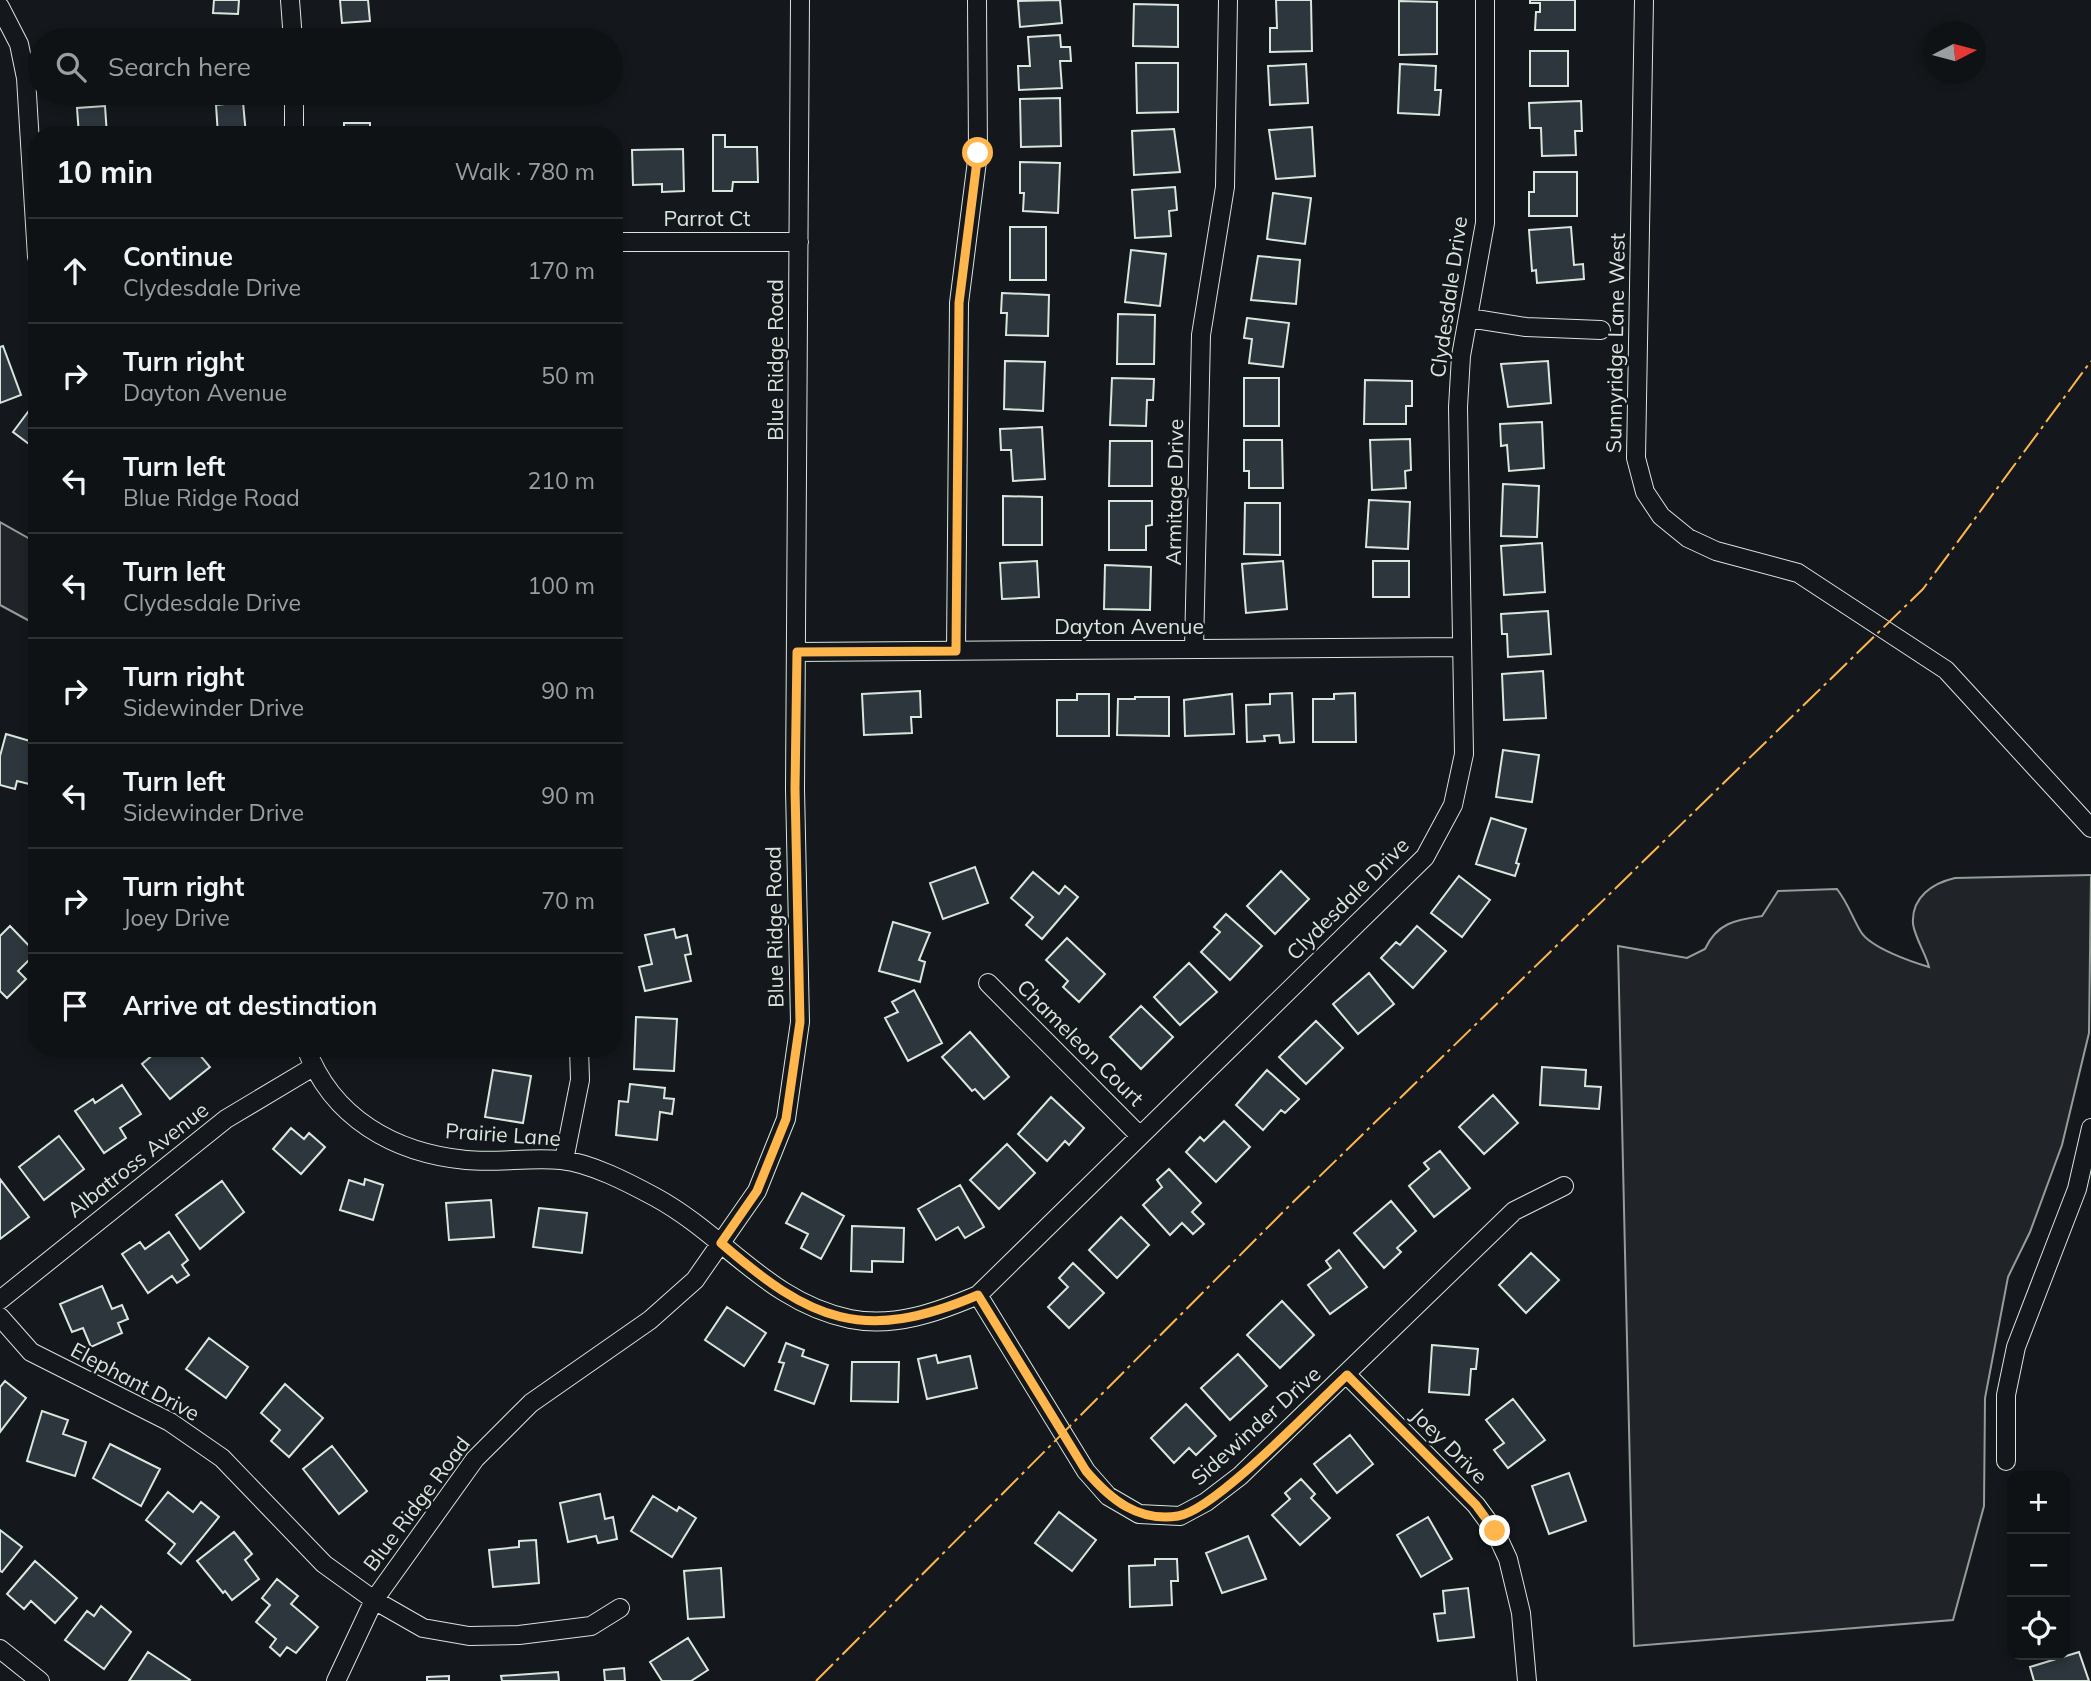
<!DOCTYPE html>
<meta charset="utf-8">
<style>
body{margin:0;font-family:Mulish,sans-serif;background:#181b1e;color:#f1f3f6}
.controls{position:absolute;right:21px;bottom:21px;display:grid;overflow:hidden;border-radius:14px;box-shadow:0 4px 10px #0003}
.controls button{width:63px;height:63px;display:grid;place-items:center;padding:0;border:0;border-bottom:2px solid #2f3234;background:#0f1215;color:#f1f3f6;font:35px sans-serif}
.compass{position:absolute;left:1923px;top:21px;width:63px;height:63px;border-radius:50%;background:#0f1215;box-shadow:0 4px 10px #0003;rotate:84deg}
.stop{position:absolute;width:21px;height:21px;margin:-16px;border:5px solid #ffb74d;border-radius:50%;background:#fff}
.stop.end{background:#ffb74d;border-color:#fff;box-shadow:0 2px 7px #0008}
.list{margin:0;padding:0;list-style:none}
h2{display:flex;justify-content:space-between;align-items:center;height:91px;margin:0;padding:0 28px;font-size:30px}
h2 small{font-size:23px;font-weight:400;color:#9b9ea0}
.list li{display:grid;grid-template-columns:46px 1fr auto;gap:21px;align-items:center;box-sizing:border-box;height:105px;padding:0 28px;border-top:2px solid #2f3234}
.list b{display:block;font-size:26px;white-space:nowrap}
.list p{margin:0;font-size:23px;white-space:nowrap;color:#9b9ea0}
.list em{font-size:23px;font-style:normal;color:#9b9ea0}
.icon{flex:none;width:38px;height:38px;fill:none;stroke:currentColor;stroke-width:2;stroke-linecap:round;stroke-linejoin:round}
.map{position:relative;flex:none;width:2091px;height:1681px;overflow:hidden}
.search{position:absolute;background:#0f1215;box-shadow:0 4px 10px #0003;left:28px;top:28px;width:595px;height:77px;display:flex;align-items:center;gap:18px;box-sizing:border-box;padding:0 24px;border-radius:38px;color:#9b9ea0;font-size:26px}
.panel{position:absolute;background:#0f1215;box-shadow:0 4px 10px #0003;left:28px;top:126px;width:595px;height:931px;border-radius:28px}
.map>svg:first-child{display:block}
.green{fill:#202428;stroke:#939e99;stroke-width:2}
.building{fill:#2c363c;stroke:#d8e6dc;stroke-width:2}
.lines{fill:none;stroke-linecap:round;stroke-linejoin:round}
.street-casing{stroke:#d8e6dc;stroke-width:20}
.street{stroke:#14181c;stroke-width:18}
.power{stroke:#ffb74d;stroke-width:2;stroke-dasharray:24 5 3.5 5;stroke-linecap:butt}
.route{stroke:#ffb74d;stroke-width:9}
.labels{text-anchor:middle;stroke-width:5;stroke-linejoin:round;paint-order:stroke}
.street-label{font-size:21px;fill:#d8e6dc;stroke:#14181c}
</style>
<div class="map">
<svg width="2091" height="1681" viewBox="0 0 2091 1681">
<rect width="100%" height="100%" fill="#14181c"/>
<path class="green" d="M0,522L37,543V625L0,605Z
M2091,875L2089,1033L2062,1145L2030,1232L2008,1277L1985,1398L1984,1506L1953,1620L1634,1646L1618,946L1687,958L1705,949C1717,923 1735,920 1762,916L1778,891L1837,889C1849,905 1852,917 1861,932C1871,948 1912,962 1929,967C1926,954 1915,938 1913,924C1911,897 1933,883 1955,878Z"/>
<path class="building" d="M214,0H239L238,14L213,13Z
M340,0H368L370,21L342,23Z
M1060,0L1062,23L1020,27L1018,1Z
M1276,0H1311L1312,51L1270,52V28H1277Z
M1530,0H1575V30H1535L1536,12H1540V3H1530Z
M1399,1L1437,2V54L1399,55Z
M1134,4L1178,5V47L1133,46Z
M1060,35L1061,47H1070L1071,61H1060L1062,88L1019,90L1018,66H1030L1028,37Z
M99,36L100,40H72Z
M242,36L243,40H214V39Z
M1530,51H1568V86H1530Z
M1136,63H1178V112L1137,113Z
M1306,64L1308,103L1270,105L1268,66Z
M1400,64L1436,66L1435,90H1441L1439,115L1398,113Z
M343,93H370L371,94L343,96Z
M1060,98L1061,146L1021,147L1020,99Z
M1581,101L1582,131H1575L1576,155L1542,156L1541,128H1530L1529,103Z
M243,102L246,135H218L216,105Z
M105,106L107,135H79L77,108Z
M344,123H370V135H344Z
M1312,127L1315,176L1276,179L1269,130Z
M1174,129L1180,172L1134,175L1132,131Z
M713,135H725V147H757L758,182H733L732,191H713Z
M683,149L684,191L662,192V184L633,185L632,150Z
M1020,162L1060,163L1058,213L1023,211L1024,193H1020Z
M1534,172H1577V216H1529V192H1534Z
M1175,187L1177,210L1169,211L1171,236L1135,238L1132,190Z
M1273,193L1311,198L1305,244L1267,239Z
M1010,227H1046V280H1010Z
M1571,227L1574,265L1583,264L1584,279L1537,283L1536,270L1532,271L1529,230Z
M1131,250L1166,254L1160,306L1125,302Z
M1258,256L1300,260L1296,304L1251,300Z
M1002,293L1049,295L1048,336L1006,335L1007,313H1001Z
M1118,314L1155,315L1154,364H1117Z
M1247,318L1289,323L1283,367L1249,363L1252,339L1244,338Z
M3,346L21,395L0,403V347Z
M1005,361L1045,362L1043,411L1004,409Z
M1548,361L1551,403L1508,407L1501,364Z
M1112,378L1154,379L1153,400H1147L1146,426L1110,425Z
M1244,378H1279V426H1244Z
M1365,380L1412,381V406H1406V424H1364Z
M31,408L37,413V450L13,432Z
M1542,422L1544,468L1509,471L1507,445L1501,446L1500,424Z
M1042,427L1045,479L1013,481L1011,450H1001L1000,429Z
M1410,439L1411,470L1405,471L1406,488L1372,490L1370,440Z
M1244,440H1282L1283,488H1249V471H1244Z
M1110,441H1152V486H1109Z
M1503,484L1539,486L1537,537L1501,536Z
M1003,496L1042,497V545H1003Z
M1369,500L1410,502L1408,549L1366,547Z
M1109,501H1152V525L1146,526V550H1109Z
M1245,503H1280V555L1244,554Z
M1542,543L1545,592L1504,595L1501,546Z
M1037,561L1039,597L1002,599L1000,563Z
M1283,561L1287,609L1246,613L1242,564Z
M1373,561H1409V597H1373Z
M1105,565L1151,567L1150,610L1104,609Z
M1548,611L1551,654L1508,657L1507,634H1502L1501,614Z
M1543,671L1546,718L1504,720L1502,674Z
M920,691L921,717H911L912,733L864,735L862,694Z
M1292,693L1294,742L1280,743L1279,735L1264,736L1265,741L1247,742L1246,705L1270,704V694Z
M1355,693L1356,742H1313V699H1334V694Z
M1077,694H1109V736H1057V700H1077Z
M1232,694L1234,734L1185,736L1184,700Z
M1135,697H1169V736L1117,735L1118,699H1135Z
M6,734L37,743V786L17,781L15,789L0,785V756Z
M1503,750L1539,755L1532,802L1496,797Z
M1491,818L1526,829L1516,863L1519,864L1515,876L1476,864Z
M975,867L988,903L943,919L930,883Z
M1281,871L1309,899L1275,934L1247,906Z
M1033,872L1059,894L1065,886L1078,897L1042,939L1026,925L1033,917L1011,898Z
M1459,876L1490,900L1462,937L1431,913Z
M614,894L620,895L614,932Z
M37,907V921L30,914Z
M1226,914L1262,946L1230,980L1201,952L1220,932L1214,927Z
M893,922L930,933L919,960L925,962L920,982L879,971Z
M10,926L36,953L18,971L26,979L7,998L0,991V936Z
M1417,926L1446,951L1413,988L1381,958L1396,942L1400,945Z
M674,929L676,938L687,935L691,954L685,955L691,981L645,991L639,967L652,964L645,935Z
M1067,938L1105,974L1079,1002L1063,987L1068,981L1046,960Z
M1189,963L1217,992L1180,1025L1154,997Z
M1369,973L1394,1004L1358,1034L1333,1004Z
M914,990L942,1043L908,1061L885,1018L898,1012L892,1002Z
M1141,1006L1173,1037L1141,1069L1110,1037Z
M636,1017L677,1019L674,1071L634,1069Z
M1316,1021L1343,1048L1306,1084L1279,1057Z
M970,1032L1009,1077L984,1099L975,1089L972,1091L942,1057Z
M161,1048H194L210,1067L170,1099L142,1064Z
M1542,1067L1586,1070L1585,1086L1601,1087L1599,1109L1540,1105Z
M493,1070L531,1076L523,1123L485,1117Z
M1267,1070L1299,1099L1285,1113L1281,1110L1263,1130L1236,1105Z
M630,1084L665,1088L664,1098L674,1099L672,1114L660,1112L657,1140L616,1135L619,1101L628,1102Z
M122,1085L141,1114L120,1128L126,1138L104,1153L75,1111L93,1099L95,1103Z
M1493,1095L1518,1123L1484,1154L1459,1127Z
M1051,1097L1084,1128L1069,1145L1065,1141L1047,1161L1018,1134Z
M1224,1121L1250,1147L1216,1182L1186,1152L1200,1137L1204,1141Z
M291,1128L304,1139L309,1133L325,1147L301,1174L273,1149Z
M59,1136L84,1169L44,1200L19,1167Z
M1007,1144L1035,1173L999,1209L970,1180Z
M1440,1151L1470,1188L1434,1217L1409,1186L1429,1169L1424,1163Z
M1169,1169L1201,1203L1192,1212L1204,1224L1193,1234L1182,1223L1170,1235L1143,1205L1162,1187L1157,1180Z
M0,1179L29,1217L0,1239Z
M365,1179L383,1185L373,1220L340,1210L349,1180L364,1185Z
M222,1181L244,1212L200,1249L176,1215Z
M960,1185L984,1227L965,1238L958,1227L936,1240L918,1209Z
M802,1193L844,1216L821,1259L801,1248L808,1234L786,1223Z
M491,1200L494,1237L449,1240L446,1203Z
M1391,1201L1416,1231L1397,1248L1401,1252L1384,1268L1354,1233Z
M539,1208L587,1213L582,1253L533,1247Z
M1121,1217L1149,1245L1117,1278L1089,1250Z
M852,1226L904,1228L903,1262L872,1261V1272L851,1271Z
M169,1232L188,1260L182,1265L189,1275L177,1283L172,1276L148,1293L122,1254L140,1242L145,1249Z
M1339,1250L1367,1287L1330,1314L1308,1285L1331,1268L1326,1261Z
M1531,1253L1559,1280L1526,1313L1499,1285Z
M1073,1263L1104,1293L1069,1328L1048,1307L1068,1287L1059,1278Z
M102,1286L112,1309L122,1305L128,1319L118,1323L122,1333L91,1347L83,1328L72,1332L60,1304Z
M1282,1301L1314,1335L1280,1368L1247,1335Z
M727,1307L766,1333L744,1366L705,1340Z
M209,1338L248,1367L226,1398L186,1369Z
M786,1343L804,1350L802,1356L828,1365L814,1404L775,1390L784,1363L779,1362Z
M1432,1345L1478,1349L1476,1369H1471L1469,1395L1429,1392Z
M1238,1354L1267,1386L1230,1420L1201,1388Z
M936,1355L938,1363L970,1356L977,1388L927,1399L918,1359Z
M852,1362H899L898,1402L851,1401Z
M5,1381L26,1398L0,1432V1387Z
M285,1384L323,1418L289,1457L271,1441L280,1430L261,1413Z
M1513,1399L1545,1440L1508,1468L1494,1450L1504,1443L1486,1420Z
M1186,1404L1216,1436L1196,1455L1189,1448L1174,1463L1151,1438Z
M42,1411L68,1420L63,1434L86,1442L75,1476L27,1461Z
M1350,1435L1373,1464L1337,1493L1314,1464Z
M110,1444L160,1469L141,1506L93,1478Z
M332,1446L367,1491L339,1514L303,1469Z
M1569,1473L1586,1521L1549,1534L1532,1486Z
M1301,1479L1315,1494L1311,1498L1330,1518L1300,1545L1272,1515L1290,1499L1285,1493Z
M168,1492L193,1512L201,1502L219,1517L181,1564L168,1553L175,1544L146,1520Z
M600,1494L605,1519L613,1517L617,1539L598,1543L596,1536L568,1542L560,1503Z
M653,1496L677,1511L679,1507L696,1518L672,1557L631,1531Z
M1059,1512L1096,1540L1072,1571L1035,1543Z
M1428,1517L1452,1559L1421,1577L1397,1535Z
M0,1530L22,1547L2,1572L0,1571Z
M234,1532L252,1554L245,1560L259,1579L232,1600L225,1591L223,1593L197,1561Z
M1248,1536L1266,1579L1222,1593L1206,1553Z
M536,1540L539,1583L493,1587L489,1550L519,1547V1541Z
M1155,1559H1177L1178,1581H1171L1172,1605L1130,1607L1129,1566L1155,1565Z
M35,1561L77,1598L55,1623L31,1601L24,1609L7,1594Z
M721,1568L724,1617L688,1619L684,1571Z
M277,1579L298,1596L291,1604L318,1627L296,1653L287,1647L280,1656L270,1647L276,1639L256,1622L270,1605L262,1598Z
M1468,1588L1474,1637L1438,1641L1434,1614L1445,1613L1443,1591Z
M101,1606L131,1632L104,1669L65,1640L87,1611L94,1616Z
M688,1638L708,1670L691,1681H662L650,1662Z
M148,1652L190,1680L189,1681H129Z
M2079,1652L2089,1681H2034L2030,1667Z
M624,1668L625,1681H605L604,1670Z
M558,1672L559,1681H502L501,1676Z
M449,1676V1681H427V1677Z"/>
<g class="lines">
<g class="street-casing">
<path id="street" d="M290,0L293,40
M1644,0L1636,458L1645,492L1661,516L1688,538L1716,551L1798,573L1946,670L2091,828
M0,7L19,44L26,78L37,257
M294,135V93
M614,242H799
M1469,318L1526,327L1601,330
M1194,649L1201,335L1225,187L1228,0
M956,651L959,303L978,153L977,0
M797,652L1462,647
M988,983L1140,1136
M306,1048C332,1118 394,1153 466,1160C497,1163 530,1157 561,1160C591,1163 629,1183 655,1197C725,1235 768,1302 850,1319C894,1328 938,1312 978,1295L1425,857L1453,805L1464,754L1458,407L1461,356L1485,223V0
M564,1160L580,1080L579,1048
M978,1295L1086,1471L1108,1496L1139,1514L1180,1516L1206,1502L1240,1476L1514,1211L1564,1186
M0,1300L226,1119L313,1067
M0,1317L31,1352L170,1422L222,1458L324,1564L374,1600L423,1628L469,1636L519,1635L591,1626L620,1608
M1347,1375L1476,1505L1495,1531L1508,1559L1521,1613L1527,1681
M2006,1461V1395L2016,1347L2077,1189L2091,1128
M0,1649L40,1681
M336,1681L374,1600L475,1459L531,1403L650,1320L695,1280L757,1191L786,1119L800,1022L795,789L800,0"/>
</g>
<use href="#street" class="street"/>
<path class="power" d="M816,1681L1285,1210L1923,589L2091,361"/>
</g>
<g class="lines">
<path class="route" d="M978,153L959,303L956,651L797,652L795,789L800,1022L786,1119L757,1191L721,1243C811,1321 863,1344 978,1295L1086,1471C1111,1500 1138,1522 1178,1516C1214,1511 1316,1404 1347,1375L1476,1505L1495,1531"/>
</g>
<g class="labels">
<g class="street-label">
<text x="707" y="226">Parrot Ct</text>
<text transform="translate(1449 297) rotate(-82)" y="7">Clydesdale Drive</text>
<text transform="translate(1616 343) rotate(-89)" y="7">Sunnyridge Lane West</text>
<text transform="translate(776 360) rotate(-90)" y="7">Blue Ridge Road</text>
<text transform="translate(1175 492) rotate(-89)" y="7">Armitage Drive</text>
<text x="1129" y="634">Dayton Avenue</text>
<text transform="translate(1348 899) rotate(-45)" y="7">Clydesdale Drive</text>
<text transform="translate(775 927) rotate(-91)" y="7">Blue Ridge Road</text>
<text transform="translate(1080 1043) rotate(45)" y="7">Chameleon Court</text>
<text transform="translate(503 1135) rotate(4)" y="7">Prairie Lane</text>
<text transform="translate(138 1160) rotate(-38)" y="7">Albatross Avenue</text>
<text transform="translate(135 1382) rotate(28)" y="7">Elephant Drive</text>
<text transform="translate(1256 1426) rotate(-42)" y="7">Sidewinder Drive</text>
<text transform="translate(1449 1446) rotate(45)" y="7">Joey Drive</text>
<text transform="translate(417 1504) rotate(-53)" y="7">Blue Ridge Road</text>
</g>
</g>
</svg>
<div class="controls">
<button>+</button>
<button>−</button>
<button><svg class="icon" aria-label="locate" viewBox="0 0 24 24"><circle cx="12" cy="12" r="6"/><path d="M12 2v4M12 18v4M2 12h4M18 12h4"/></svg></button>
</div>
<svg class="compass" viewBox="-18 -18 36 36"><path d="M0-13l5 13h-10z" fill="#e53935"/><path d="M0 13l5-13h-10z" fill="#9b9ea0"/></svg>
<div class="stop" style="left:978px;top:153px"></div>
<div class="stop end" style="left:1495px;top:1531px"></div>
<div class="search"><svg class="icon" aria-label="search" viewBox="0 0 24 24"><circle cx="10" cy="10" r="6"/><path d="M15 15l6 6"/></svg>Search here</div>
<section class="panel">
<h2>10 min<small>Walk · 780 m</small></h2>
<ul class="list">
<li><svg class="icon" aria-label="ahead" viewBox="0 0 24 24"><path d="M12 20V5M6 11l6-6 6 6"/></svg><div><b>Continue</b><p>Clydesdale Drive</p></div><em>170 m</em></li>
<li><svg class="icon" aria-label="right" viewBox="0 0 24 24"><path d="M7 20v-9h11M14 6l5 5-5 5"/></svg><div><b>Turn right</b><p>Dayton Avenue</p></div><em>50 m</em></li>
<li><svg class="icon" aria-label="left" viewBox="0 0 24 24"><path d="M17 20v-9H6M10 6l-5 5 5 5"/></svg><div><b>Turn left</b><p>Blue Ridge Road</p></div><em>210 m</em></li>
<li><svg class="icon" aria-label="left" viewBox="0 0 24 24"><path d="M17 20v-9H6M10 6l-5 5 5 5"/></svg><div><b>Turn left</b><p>Clydesdale Drive</p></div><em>100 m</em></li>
<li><svg class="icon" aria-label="right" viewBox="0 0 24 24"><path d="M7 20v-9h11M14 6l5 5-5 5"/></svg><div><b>Turn right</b><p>Sidewinder Drive</p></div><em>90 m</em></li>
<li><svg class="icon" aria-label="left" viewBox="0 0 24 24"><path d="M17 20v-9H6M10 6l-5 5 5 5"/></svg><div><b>Turn left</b><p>Sidewinder Drive</p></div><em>90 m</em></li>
<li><svg class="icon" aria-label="right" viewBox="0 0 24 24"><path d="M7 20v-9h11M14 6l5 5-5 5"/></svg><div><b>Turn right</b><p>Joey Drive</p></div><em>70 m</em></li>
<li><svg class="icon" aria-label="arrive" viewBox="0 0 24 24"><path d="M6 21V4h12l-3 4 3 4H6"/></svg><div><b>Arrive at destination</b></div></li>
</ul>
</section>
</div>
